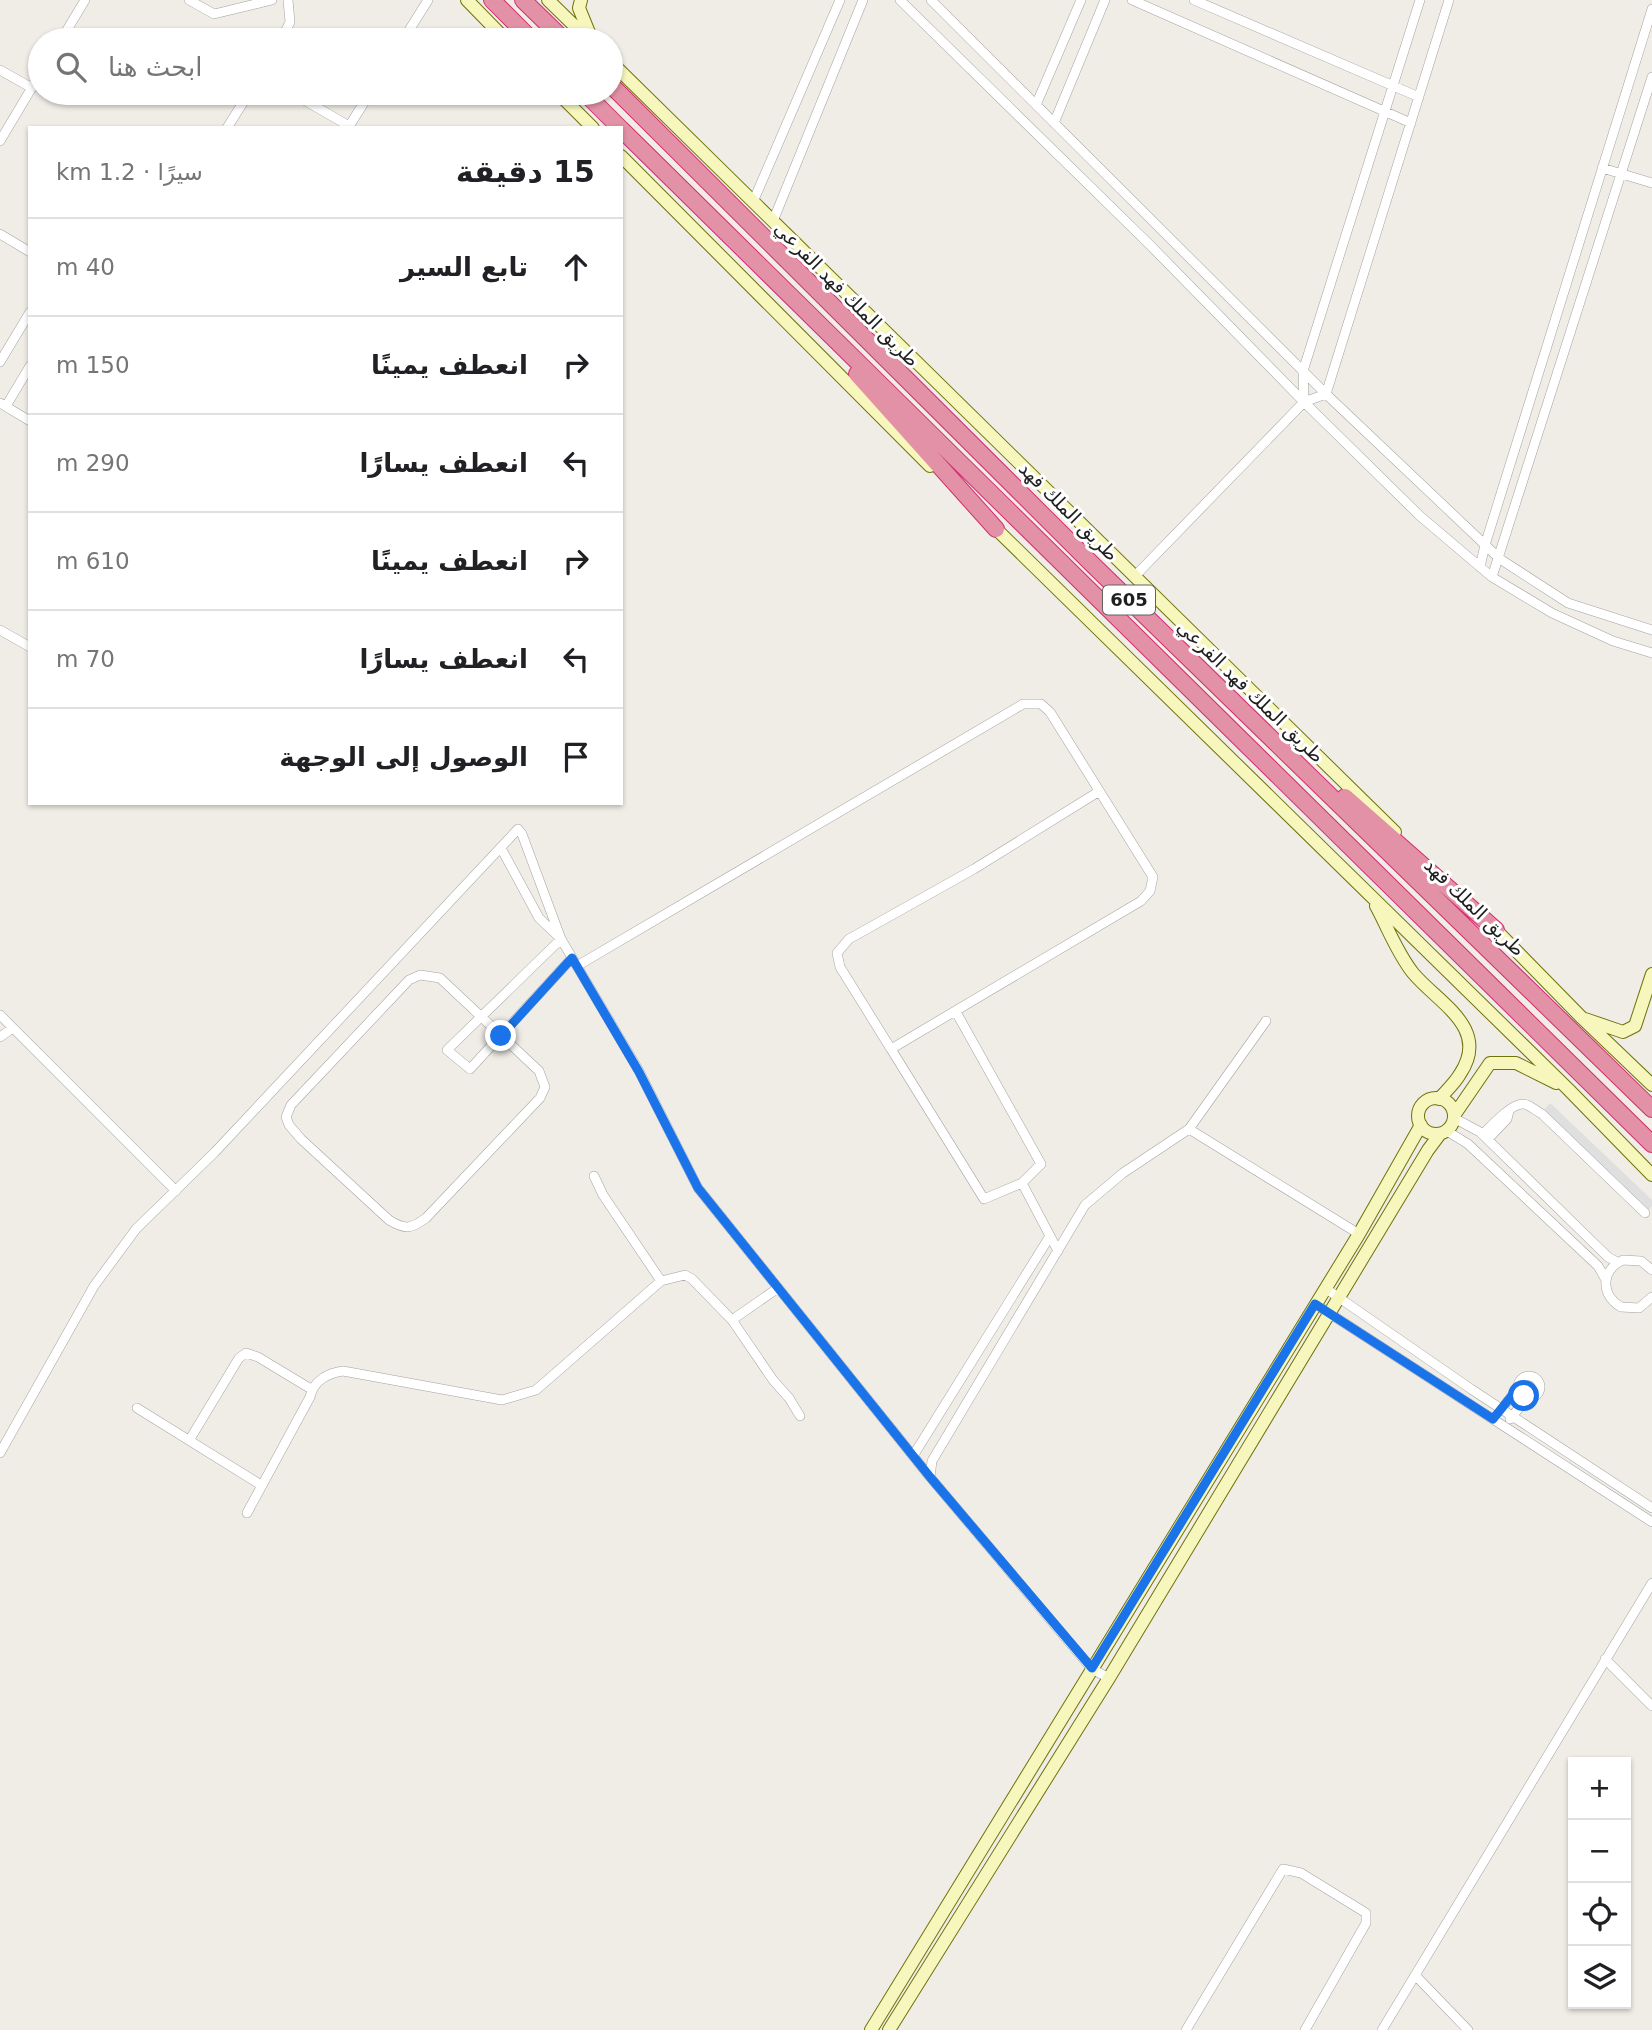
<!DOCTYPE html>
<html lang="ar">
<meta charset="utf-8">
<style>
body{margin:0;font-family:"DejaVu Sans",Vazirmatn,sans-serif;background:#f2f2f2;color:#202124;direction:rtl}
.controls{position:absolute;right:21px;bottom:21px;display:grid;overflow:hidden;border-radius:0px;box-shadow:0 2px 5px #0004}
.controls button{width:63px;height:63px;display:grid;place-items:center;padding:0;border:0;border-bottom:2px solid #e0e0e0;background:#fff;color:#202124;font:35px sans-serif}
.stop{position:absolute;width:21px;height:21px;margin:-16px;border:5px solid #1a73e8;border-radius:50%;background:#fff}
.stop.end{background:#1a73e8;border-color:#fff;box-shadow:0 2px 7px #0008}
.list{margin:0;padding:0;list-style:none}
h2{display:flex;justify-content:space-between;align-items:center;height:91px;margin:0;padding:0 28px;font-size:30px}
h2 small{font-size:23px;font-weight:400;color:#757577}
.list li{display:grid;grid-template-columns:46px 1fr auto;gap:21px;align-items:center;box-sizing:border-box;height:98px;padding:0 28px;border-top:2px solid #e0e0e0}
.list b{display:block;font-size:26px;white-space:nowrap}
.list em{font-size:23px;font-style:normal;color:#757577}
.icon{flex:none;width:38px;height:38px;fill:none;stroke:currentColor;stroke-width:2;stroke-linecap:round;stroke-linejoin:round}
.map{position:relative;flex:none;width:1652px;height:2030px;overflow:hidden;direction:ltr}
.search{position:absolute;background:#fff;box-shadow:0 2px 5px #0004;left:28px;top:28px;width:595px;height:77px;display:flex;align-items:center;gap:18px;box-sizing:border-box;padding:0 24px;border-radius:38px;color:#757577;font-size:26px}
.panel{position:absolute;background:#fff;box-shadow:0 2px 5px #0004;left:28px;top:126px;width:595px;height:679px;border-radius:0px;direction:rtl}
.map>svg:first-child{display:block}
.parking{fill:#dfdfdf}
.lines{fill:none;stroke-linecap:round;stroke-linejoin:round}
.street-casing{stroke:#a3a3a3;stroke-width:10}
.secondary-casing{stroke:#6f730a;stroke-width:14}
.highway-casing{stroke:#d42d72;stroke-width:18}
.street{stroke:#fff;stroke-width:9}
.secondary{stroke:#f7f6bd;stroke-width:12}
.highway{stroke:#e391a6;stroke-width:16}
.route{stroke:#1a73e8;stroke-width:9}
.labels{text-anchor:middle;stroke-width:6;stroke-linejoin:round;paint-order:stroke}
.shield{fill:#fff;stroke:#626262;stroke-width:2}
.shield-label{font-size:18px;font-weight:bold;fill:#1f1f1f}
.street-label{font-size:19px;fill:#1f1f1f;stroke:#fff}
</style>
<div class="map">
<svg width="1652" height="2030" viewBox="0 0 1652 2030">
<rect width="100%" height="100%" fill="#f0ece6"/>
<path class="parking" d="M1550,1103L1652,1200V1206L1649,1210L1544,1110Z"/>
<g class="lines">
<g class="street-casing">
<path id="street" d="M189,0L214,14L272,0
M900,0L1150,245L1304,402L1420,516L1492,577L1552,613L1613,641L1652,653
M931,0L1326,394L1500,559L1568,603L1652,630
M1132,0L1411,123
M1194,0L1419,97
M61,40L85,0
M281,40L290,22L288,0
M403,40L428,0
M0,70L32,88
M292,93L349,126
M1036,105L1081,0
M1054,123L1105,0
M227,128L249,93
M348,128L370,93
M0,141L40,74
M1602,168L1652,183
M753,202L840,0
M773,221L863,0
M0,234L30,252
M0,362L30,312
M1304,402L1303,371L1420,0
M0,403L30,421
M6,406L30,366
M1480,567L1485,545L1652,9
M1134,577L1304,402L1326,394L1449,0
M1492,577L1652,77
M0,630L30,647
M501,848L539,918L561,939L447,1050L470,1069L572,958
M577,966L1023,704H1041L1050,712L1153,877L1150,891L1141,901L891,1049L984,1199L1022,1183L1058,1251
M420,975L440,978L539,1071L545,1087L540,1098L426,1218C411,1229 405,1230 389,1220L301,1139L289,1125L286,1117L291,1105L409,980Z
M956,1012L1041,1164L1022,1183
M0,1015L176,1191
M0,1037L13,1028
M891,1049L840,967L837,953L849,939L974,869L1098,792
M1454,1118L1480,1132L1608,1257L1617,1262
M1189,1129L1266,1021
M1447,1131L1468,1144L1598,1266L1606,1280
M1483,1134C1491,1126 1512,1103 1523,1104C1529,1104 1536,1111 1542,1114L1645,1213
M1488,1139L1507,1119L1509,1111
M594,1176L603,1195L661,1281
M1652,1270L1641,1261L1623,1260C1601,1270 1600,1295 1621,1307L1639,1308L1652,1297
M1325,1288L1471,1389L1652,1508
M1315,1304L1652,1522
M732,1320L778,1288
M1518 1387a11 11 0 1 1 22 0a11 11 0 1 1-22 0Z
M137,1408L261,1485
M1500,1411L1518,1388
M1510,1419L1528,1397
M190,1439L239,1358L246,1353L258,1357L311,1389
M0,1453L94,1286L136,1229L215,1152L518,829L522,834L561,939L639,1071L698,1188L930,1477
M913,1456L1050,1236
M247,1513L310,1397C313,1381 328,1373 343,1371L502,1400L536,1390L661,1281L685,1275L692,1279L732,1320L773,1380L789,1398L800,1416
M1605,1659L1652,1706
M1109,1678L1092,1669L930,1477L932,1461L1085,1205L1123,1173L1189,1129L1359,1234
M1415,1975L1468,2030
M1186,2030L1283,1869L1301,1873L1366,1913V1923L1305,2030
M1382,2030L1652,1583"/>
</g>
<g class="secondary-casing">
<path id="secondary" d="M467,0L506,40
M548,0L589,40
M581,0L579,8L592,40
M611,62L1395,832
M558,93L593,128
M621,156L930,466
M991,524L1568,1089L1652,1175
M1376,906C1388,928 1397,953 1413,973C1438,1003 1491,1028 1460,1074C1455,1083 1446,1091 1439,1099
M1491,925L1582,1018L1652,1085
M1585,1019L1623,1032L1635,1026L1652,974
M1418 1116a18 18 0 1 1 36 0a18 18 0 1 1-36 0Z
M1455,1114L1490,1063H1516L1556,1083
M871,2030L1359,1234L1421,1125
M889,2030L1109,1678L1428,1150L1440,1134"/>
</g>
<g class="highway-casing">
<path id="highway" d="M492,0L532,40
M523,0L564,40
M611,85L1091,563L1652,1109
M585,93L620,128
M621,129L1652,1144
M857,374L996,529
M1345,797L1496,930"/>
</g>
<use href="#street" class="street"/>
<use href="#secondary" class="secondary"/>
<use href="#highway" class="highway"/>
</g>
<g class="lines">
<path class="route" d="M501,1036L572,958L639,1072L698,1188L930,1477L1092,1668L1315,1304L1493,1419L1518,1388L1524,1396"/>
</g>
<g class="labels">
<rect class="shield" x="1103" y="585.5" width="52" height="29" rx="5"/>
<g class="shield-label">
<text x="1129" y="606">605</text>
</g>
<g class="street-label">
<text transform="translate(847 294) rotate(45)" y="7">طريق الملك فهد الفرعي</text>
<text transform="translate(1069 511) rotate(45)" y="7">طريق الملك فهد</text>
<text transform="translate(1251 691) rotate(44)" y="7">طريق الملك فهد الفرعي</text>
<text transform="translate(1475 907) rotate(44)" y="7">طريق الملك فهد</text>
</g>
</g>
</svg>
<div class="controls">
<button>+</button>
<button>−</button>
<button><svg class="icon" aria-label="locate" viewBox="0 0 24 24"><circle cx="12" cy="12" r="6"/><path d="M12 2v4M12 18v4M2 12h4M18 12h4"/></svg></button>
<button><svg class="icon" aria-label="layers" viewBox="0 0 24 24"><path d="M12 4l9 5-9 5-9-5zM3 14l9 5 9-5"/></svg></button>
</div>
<div class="stop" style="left:1524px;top:1396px"></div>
<div class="stop end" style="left:501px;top:1036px"></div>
<div class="search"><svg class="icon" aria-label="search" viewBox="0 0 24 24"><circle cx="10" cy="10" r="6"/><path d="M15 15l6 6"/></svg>ابحث هنا</div>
<section class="panel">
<h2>15 دقيقة<small>سيرًا · 1.2 km</small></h2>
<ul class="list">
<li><svg class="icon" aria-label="ahead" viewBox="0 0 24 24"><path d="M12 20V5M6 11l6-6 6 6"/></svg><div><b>تابع السير</b></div><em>40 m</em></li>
<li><svg class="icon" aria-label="right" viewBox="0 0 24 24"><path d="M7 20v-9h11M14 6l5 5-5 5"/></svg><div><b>انعطف يمينًا</b></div><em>150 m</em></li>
<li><svg class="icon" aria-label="left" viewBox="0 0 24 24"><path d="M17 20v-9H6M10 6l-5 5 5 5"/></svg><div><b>انعطف يسارًا</b></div><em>290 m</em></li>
<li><svg class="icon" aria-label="right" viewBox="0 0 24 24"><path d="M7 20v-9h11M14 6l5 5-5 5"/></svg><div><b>انعطف يمينًا</b></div><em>610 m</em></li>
<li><svg class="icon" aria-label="left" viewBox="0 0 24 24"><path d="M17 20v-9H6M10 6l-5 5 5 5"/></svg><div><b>انعطف يسارًا</b></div><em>70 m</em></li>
<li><svg class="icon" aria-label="arrive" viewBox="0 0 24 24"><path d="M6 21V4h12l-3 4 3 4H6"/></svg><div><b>الوصول إلى الوجهة</b></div></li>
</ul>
</section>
</div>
